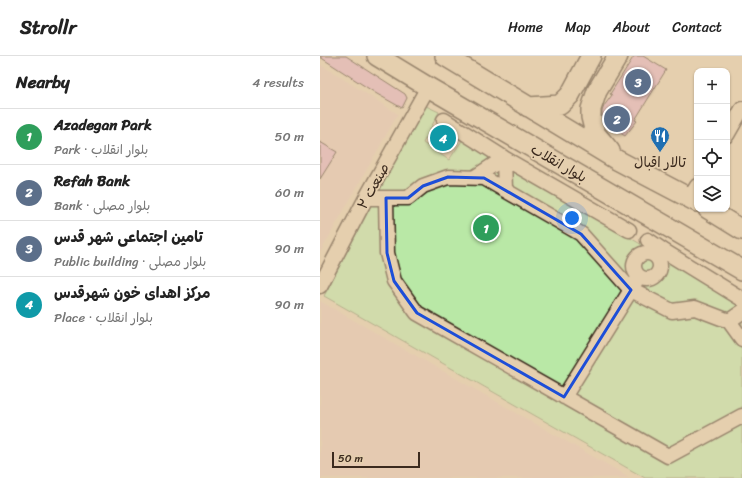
<!DOCTYPE html>
<meta charset="utf-8">
<style>
body{margin:0;font-family:Sriracha,"Playpen Sans Arabic",sans-serif;background:#f6f6f6;color:#222}
.controls{position:absolute;right:12px;top:12px;display:grid;overflow:hidden;border-radius:8px;box-shadow:0 1px 3px #0004}
.controls button{width:36px;height:36px;display:grid;place-items:center;padding:0;border:0;border-bottom:1px solid #e0e0e0;background:#fff;color:#222;font:20px sans-serif}
.scale{position:absolute;left:12px;bottom:10px;width:88px;box-sizing:border-box;padding-left:4px;border:2px solid #3b2a1e;border-top:0;font-size:11px;line-height:14px;white-space:nowrap;color:#3b2a1e;-webkit-text-stroke:3px #e5cfae;paint-order:stroke}
.you{position:absolute;left:252px;top:162px;width:14px;height:14px;margin:-10px;border:3px solid #fff;border-radius:50%;background:#1a73e8;box-shadow:0 0 0 6px #1a73e833}
.badge{display:grid;place-items:center;width:26px;height:26px;border-radius:50%;background:#1f6fb2;color:#fff;font-size:13px;font-weight:700}
.pin{position:absolute;translate:-50% -50%;border:2px solid #fff;box-shadow:0 1px 4px #0006}
.list{margin:0;padding:0;list-style:none}
h2{display:flex;justify-content:space-between;align-items:center;height:52px;margin:0;padding:0 16px;font-size:17px}
h2 small{font-size:13px;font-weight:400;color:#767676}
.list li{display:grid;grid-template-columns:26px 1fr auto;gap:12px;align-items:center;box-sizing:border-box;height:56px;padding:0 16px;border-top:1px solid #e0e0e0}
.list b{display:block;font-size:15px;white-space:nowrap}
.list p{margin:0;font-size:13px;white-space:nowrap;color:#767676}
.list em{font-size:13px;font-style:normal;color:#767676}
.icon{flex:none;width:22px;height:22px;fill:none;stroke:currentColor;stroke-width:2;stroke-linecap:round;stroke-linejoin:round}
.map{position:relative;flex:none;width:422px;height:422px;overflow:hidden}
header{display:flex;align-items:center;gap:24px;box-sizing:border-box;height:56px;padding:0 20px;background:#fff;border-bottom:1px solid #e0e0e0}
header strong{font-size:19px}
nav{display:flex;gap:22px;margin-inline-start:auto;font-size:14px}
main{display:flex}
aside{flex:1;background:#fff}
.map>svg:first-child{display:block}
.built{fill:#e4c4b3}
.green{fill:#b9e8a6;stroke:#7a8962}
.building{fill:#e2abbf;stroke:#3b2a1e}
.lines{fill:none;stroke-linecap:round;stroke-linejoin:round}
.street-casing{stroke:#3b2a1e;stroke-width:17}
.secondary-casing{stroke:#3b2a1e;stroke-width:22}
.street{stroke:#e5cfae;stroke-width:14}
.secondary{stroke:#e5cfae;stroke-width:19}
.marked{fill:none;stroke:#1d4ed8;stroke-width:3;stroke-linejoin:round}
.labels{text-anchor:middle;stroke-width:3.5;stroke-linejoin:round;paint-order:stroke}
.poi-label{font-size:14px;fill:#3b2a1e;stroke:#e5cfae}
.street-label{font-size:14px;fill:#3b2a1e;stroke:#e5cfae}
</style>
<header>
<strong>Strollr</strong>
<nav><a>Home</a><a>Map</a><a>About</a><a>Contact</a></nav>
</header>
<main>
<aside>
<h2>Nearby<small>4 results</small></h2>
<ul class="list">
<li><span class="badge" style="background:#2e9e5b">1</span><div><b>Azadegan Park</b><p>Park · بلوار انقلاب</p></div><em>50 m</em></li>
<li><span class="badge" style="background:#5c6f8a">2</span><div><b>Refah Bank</b><p>Bank · بلوار مصلی</p></div><em>60 m</em></li>
<li><span class="badge" style="background:#5c6f8a">3</span><div><b>تامین اجتماعی شهر قدس</b><p>Public building · بلوار مصلی</p></div><em>90 m</em></li>
<li><span class="badge" style="background:#0f9aa8">4</span><div><b>مرکز اهدای خون شهرقدس</b><p>Place · بلوار انقلاب</p></div><em>90 m</em></li>
</ul>
</aside>
<div class="map">
<svg width="422" height="422" viewBox="0 0 422 422">
<rect width="100%" height="100%" fill="#e5cfae"/>
<filter id="ink" filterUnits="userSpaceOnUse"><feTurbulence type="fractalNoise" baseFrequency=".025" numOctaves="2"/><feDisplacementMap in="SourceGraphic" scale="8" xChannelSelector="R" yChannelSelector="G"/><feConvolveMatrix kernelMatrix="1 2 1 2 8 2 1 2 1" color-interpolation-filters="sRGB"/></filter>
<g filter="url(#ink)">
<path class="built" d="M0,8L78,58L0,197Z
M0,245L311,422H0Z"/>
<path class="green" d="M106,50L119,56L103,87L129,104L143,83L422,248V422H325L4,240L93,69Z"/>
<path class="building" d="M0,0H26L85,38L87,42L82,52L57,38L0,1Z
M314,0H323L346,14L315,64L317,65L305,80L284,67L282,60V55L284,50L292,39L290,38Z
M120,71L134,80L125,94L111,85Z
M0,86L17,96L0,123Z"/>
<g class="lines">
<g class="street-casing">
<path id="street" d="M124,64L184,102L309,174
M407,79L422,53
M184,102L185,134
M155,121L184,102
M46,142H88L103,130L128,121L164,122L261,178L311,234L352,255L375,252L409,265
M66,142L67,197L74,225L97,257L348,400L422,360
M370,142L377,130
M328,184L344,195L340,200
M344,195L422,243
M314 210a13 13 0 1 1 26 0a13 13 0 1 1-26 0Z
M0,230L46,142L108,31
M422,256L409,265L422,283
M244,341L319,221"/>
</g>
<g class="secondary-casing">
<path id="secondary" d="M57,0L108,31L422,214
M125,0L297,104L377,146
M208,51L240,49L250,39L271,0
M290,95L275,77L271,61V53L277,35L298,0
M388,153L422,174"/>
</g>
<use href="#street" class="street"/>
<use href="#secondary" class="secondary"/>
</g>
</g>
<path d="M0 0H422V422H0ZM128,121L164,122L261,178L311,234L244,341L97,257L74,225L67,197L66,142H88L103,130Z" fill="#e5cfae" fill-opacity=".55" fill-rule="evenodd"/>
<path class="marked" d="M128,121L164,122L261,178L311,234L244,341L97,257L74,225L67,197L66,142H88L103,130Z"/>
<defs>
<g id="restaurant-pin" transform="scale(1)"><path d="M0 17L-7.5 6A9.5 9.5 0 1 1 7.5 6Z" fill="#1f6fb2" stroke="#e5cfae"/><path d="M-5-6h1v4h1v-4h1v4h1v-4h1v5L-1.5 .5V6h-2V.5L-5-1ZM5-6V6H3V1.5H1.5Q1.5-4 5-6Z" fill="#fff"/></g>
</defs>
<g fill-rule="evenodd">
<use href="#restaurant-pin" x="340" y="80"/>
</g>
<g class="labels">
<g class="poi-label">
<text x="340" y="111">تالار اقبال</text>
</g>
<g class="street-label">
<text transform="translate(239 107) rotate(30)" y="5">بلوار انقلاب</text>
<text transform="translate(53 130) rotate(-61)" y="5">صنعت ۲</text>
</g>
</g>
</svg>
<div class="controls">
<button>+</button>
<button>−</button>
<button><svg class="icon" aria-label="locate" viewBox="0 0 24 24"><circle cx="12" cy="12" r="6"/><path d="M12 2v4M12 18v4M2 12h4M18 12h4"/></svg></button>
<button><svg class="icon" aria-label="layers" viewBox="0 0 24 24"><path d="M12 4l9 5-9 5-9-5zM3 14l9 5 9-5"/></svg></button>
</div>
<div class="scale">50 m</div>
<div class="you"></div>
<div class="pin badge" style="left:166px;top:172px;background:#2e9e5b">1</div>
<div class="pin badge" style="left:297px;top:63px;background:#5c6f8a">2</div>
<div class="pin badge" style="left:318px;top:26px;background:#5c6f8a">3</div>
<div class="pin badge" style="left:123px;top:82px;background:#0f9aa8">4</div>
</div>
</main>
